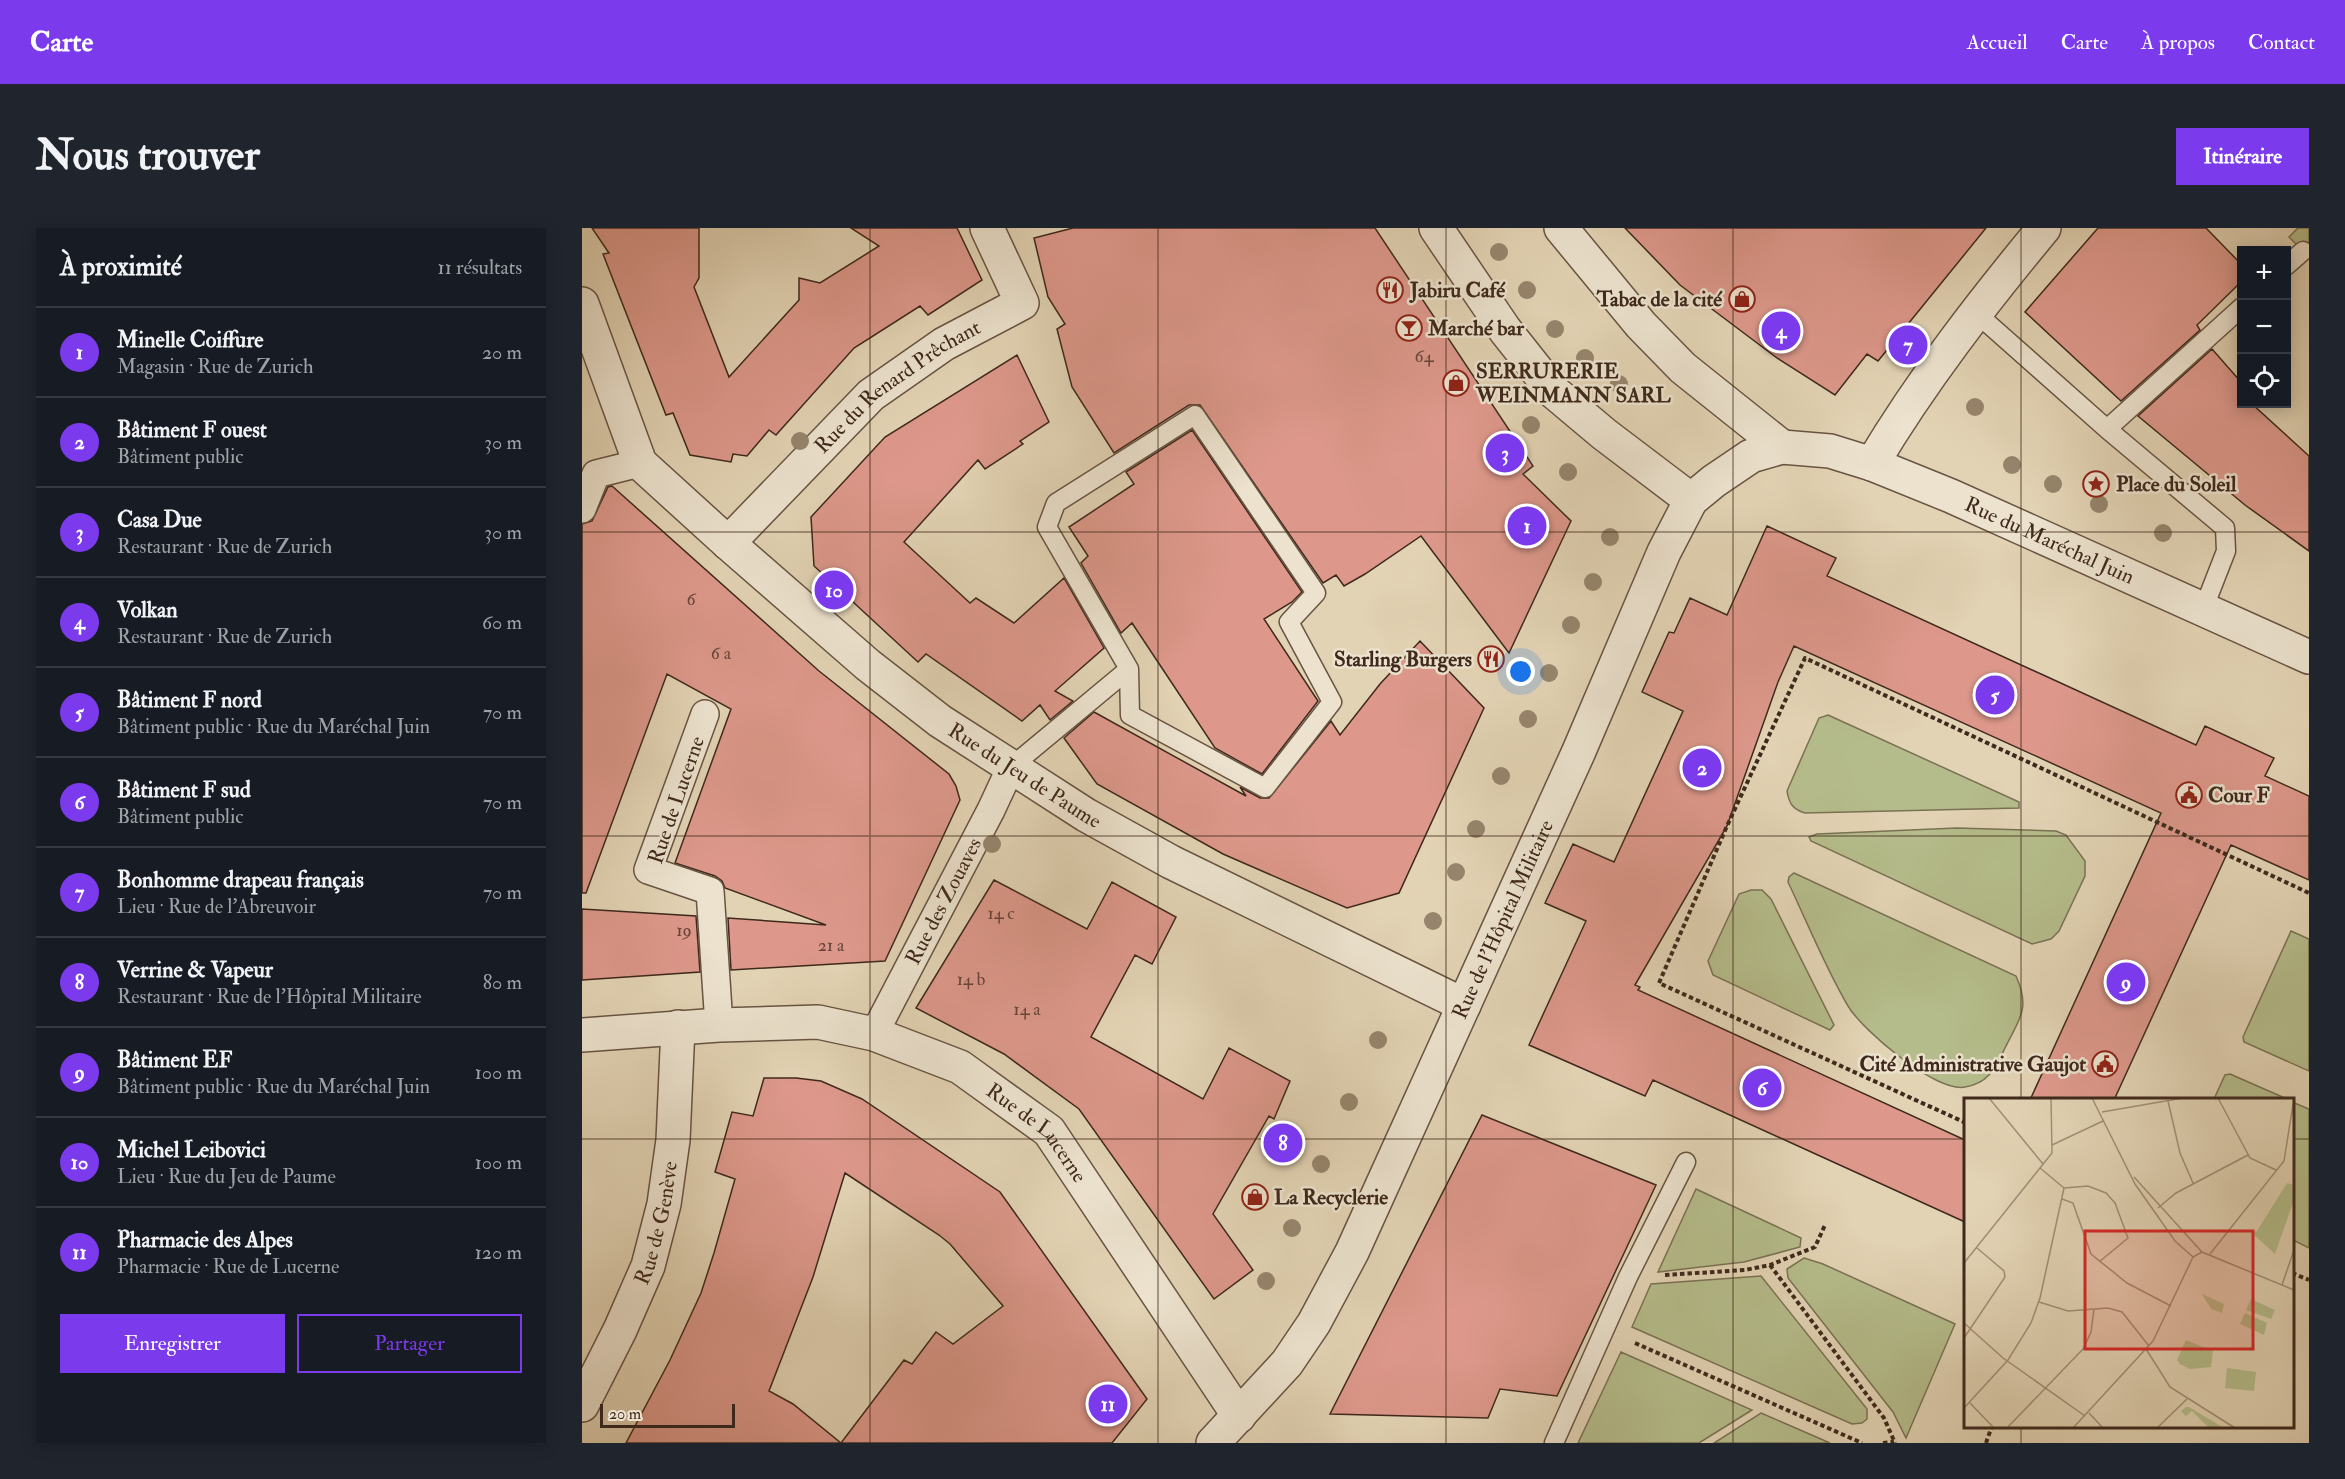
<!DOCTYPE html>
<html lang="fr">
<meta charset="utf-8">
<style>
body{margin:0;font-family:"IM FELL Double Pica",serif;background:#20242c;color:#f1f3f6}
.controls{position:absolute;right:18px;top:18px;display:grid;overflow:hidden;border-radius:0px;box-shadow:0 3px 15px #0003}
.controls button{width:54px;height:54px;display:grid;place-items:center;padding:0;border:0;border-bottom:2px solid #363941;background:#171b24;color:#f1f3f6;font:30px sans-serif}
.scale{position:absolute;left:18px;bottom:15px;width:135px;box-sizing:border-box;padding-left:6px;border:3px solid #3f291c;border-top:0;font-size:16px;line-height:21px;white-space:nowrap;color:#3f291c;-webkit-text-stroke:4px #ece2ce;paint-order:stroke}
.you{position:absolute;left:939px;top:444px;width:21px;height:21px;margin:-15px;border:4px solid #fff;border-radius:50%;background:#1a73e8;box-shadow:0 0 0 9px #1a73e833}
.badge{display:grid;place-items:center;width:39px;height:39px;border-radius:50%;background:#7c3aed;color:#fff;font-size:20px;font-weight:700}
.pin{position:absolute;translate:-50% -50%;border:3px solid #fff;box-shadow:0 2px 6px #0006}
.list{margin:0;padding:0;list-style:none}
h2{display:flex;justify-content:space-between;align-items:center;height:78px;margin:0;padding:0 24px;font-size:26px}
h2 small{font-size:20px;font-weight:400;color:#9ea1a6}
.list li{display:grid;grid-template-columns:39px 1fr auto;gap:18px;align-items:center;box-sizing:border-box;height:90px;padding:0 24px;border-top:2px solid #363941}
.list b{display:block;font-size:22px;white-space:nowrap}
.list p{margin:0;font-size:20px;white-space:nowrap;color:#9ea1a6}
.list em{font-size:20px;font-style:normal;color:#9ea1a6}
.actions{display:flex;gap:12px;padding:18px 24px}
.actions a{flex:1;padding:14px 0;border:2px solid #7c3aed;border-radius:0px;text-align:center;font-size:21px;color:#7c3aed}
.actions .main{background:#7c3aed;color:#fff}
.icon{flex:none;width:33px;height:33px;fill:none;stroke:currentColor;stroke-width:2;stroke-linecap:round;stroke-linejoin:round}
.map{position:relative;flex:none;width:1727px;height:1215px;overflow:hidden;border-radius:0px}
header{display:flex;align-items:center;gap:36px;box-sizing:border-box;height:84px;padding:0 30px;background:#7c3aed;color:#fff}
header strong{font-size:28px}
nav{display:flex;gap:33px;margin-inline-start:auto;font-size:21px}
.intro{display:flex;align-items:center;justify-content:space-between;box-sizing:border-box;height:144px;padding:0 36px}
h1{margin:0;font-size:42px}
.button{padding:15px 27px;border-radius:0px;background:#7c3aed;color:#fff;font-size:21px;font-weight:700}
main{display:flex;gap:36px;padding:0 36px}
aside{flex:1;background:#171b24;border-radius:0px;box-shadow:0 3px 15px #0003}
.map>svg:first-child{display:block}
.green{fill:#b5bc8b;stroke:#7a7254;stroke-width:1.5}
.building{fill:#dd988b;stroke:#3f291c;stroke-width:1.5;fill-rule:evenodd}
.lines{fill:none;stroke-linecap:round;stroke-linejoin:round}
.service-casing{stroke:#685442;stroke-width:21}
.pedestrian-casing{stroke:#685442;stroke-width:30}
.minor-casing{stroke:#685442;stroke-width:36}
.path{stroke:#3f291c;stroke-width:4;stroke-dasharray:4.5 3;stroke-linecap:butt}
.service{stroke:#ece2ce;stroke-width:18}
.pedestrian{stroke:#ece2ce;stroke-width:27}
.minor{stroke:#ece2ce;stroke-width:33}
.tree{fill:#96856c}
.grid{fill:none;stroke:#3f291c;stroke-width:1.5;stroke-opacity:0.55}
.labels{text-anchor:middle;stroke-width:5;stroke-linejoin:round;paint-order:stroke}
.number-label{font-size:18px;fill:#664538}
.poi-label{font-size:21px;font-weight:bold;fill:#3f291c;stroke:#ece2ce;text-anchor:start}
.street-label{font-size:21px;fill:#3f291c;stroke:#ece2ce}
.inset-road{fill:none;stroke:#a18f77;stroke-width:1.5}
.view{fill:#d62828;fill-opacity:0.15;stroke:#d62828;stroke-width:3}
.inset-edge{fill:none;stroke:#3f291c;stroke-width:3}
</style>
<header>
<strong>Carte</strong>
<nav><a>Accueil</a><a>Carte</a><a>À propos</a><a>Contact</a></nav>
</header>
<div class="intro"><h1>Nous trouver</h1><a class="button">Itinéraire</a></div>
<main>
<aside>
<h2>À proximité<small>11 résultats</small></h2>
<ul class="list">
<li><span class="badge">1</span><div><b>Minelle Coiffure</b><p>Magasin · Rue de Zurich</p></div><em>20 m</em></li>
<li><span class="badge">2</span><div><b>Bâtiment F ouest</b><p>Bâtiment public</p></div><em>30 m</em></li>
<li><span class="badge">3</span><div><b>Casa Due</b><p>Restaurant · Rue de Zurich</p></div><em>30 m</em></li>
<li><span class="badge">4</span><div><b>Volkan</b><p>Restaurant · Rue de Zurich</p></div><em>60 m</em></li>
<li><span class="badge">5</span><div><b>Bâtiment F nord</b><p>Bâtiment public · Rue du Maréchal Juin</p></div><em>70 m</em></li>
<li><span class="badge">6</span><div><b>Bâtiment F sud</b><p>Bâtiment public</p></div><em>70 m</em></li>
<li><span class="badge">7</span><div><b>Bonhomme drapeau français</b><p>Lieu · Rue de l'Abreuvoir</p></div><em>70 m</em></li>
<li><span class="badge">8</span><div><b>Verrine &amp; Vapeur</b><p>Restaurant · Rue de l'Hôpital Militaire</p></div><em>80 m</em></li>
<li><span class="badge">9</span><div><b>Bâtiment EF</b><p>Bâtiment public · Rue du Maréchal Juin</p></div><em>100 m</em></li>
<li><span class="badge">10</span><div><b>Michel Leibovici</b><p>Lieu · Rue du Jeu de Paume</p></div><em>100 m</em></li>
<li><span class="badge">11</span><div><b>Pharmacie des Alpes</b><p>Pharmacie · Rue de Lucerne</p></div><em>120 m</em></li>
</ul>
<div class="actions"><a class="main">Enregistrer</a><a>Partager</a></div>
</aside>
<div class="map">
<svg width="1727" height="1215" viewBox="0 0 1727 1215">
<rect width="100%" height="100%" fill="#e2d3b4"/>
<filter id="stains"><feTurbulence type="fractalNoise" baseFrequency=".00333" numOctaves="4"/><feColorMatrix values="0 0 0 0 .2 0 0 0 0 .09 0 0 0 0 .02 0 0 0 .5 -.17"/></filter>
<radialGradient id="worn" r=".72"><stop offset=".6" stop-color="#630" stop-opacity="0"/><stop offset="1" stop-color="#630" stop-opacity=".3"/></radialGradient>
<path class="green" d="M1716,0H1727V29L1707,9Z
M1246,487L1437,574V580L1223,585C1210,581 1207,575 1205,563L1237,490Z
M1375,600L1474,603L1484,607L1503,633V648L1477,703L1469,711L1450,716L1229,613L1227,609L1235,606Z
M1212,645L1434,748C1449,781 1437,791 1423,820C1413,840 1407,855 1383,859C1354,865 1280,802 1266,778C1244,741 1225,694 1206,654L1207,649Z
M1169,662H1180L1189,671L1252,797L1248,802L1131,747L1126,733L1157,666Z
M1709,703L1727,711V843L1662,814L1661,809Z
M1648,846L1705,871H1632L1643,847Z
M1710,874L1727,881V1020L1711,1012Z
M1114,961L1219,1010L1218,1019L1162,1034L1076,1044Z
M1222,1030L1241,1036L1373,1096L1324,1210L1311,1184L1206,1050L1205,1041Z
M1179,1048L1285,1181V1191L1280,1195L1270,1196L1050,1099L1069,1056Z
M1039,1124L1170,1182L1117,1215H996Z
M1179,1185L1248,1215H1132Z"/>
<path class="building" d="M10,0H117V50L112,59L147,149L217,72V50L238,55L297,18L269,0H375L400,52L346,87L338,78L272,120L194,207L187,202L165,228L151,226L149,234L108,227L91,185L84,187L21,26L27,25Z
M491,0H793L951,238L941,246L989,293L927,425L839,308L783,346L762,358L754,347L741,355L618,177H607L532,225L490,159L475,101L483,96L466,69L452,10Z
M1043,0H1404L1296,133L1285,126L1253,167L1195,130L1098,57Z
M1516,0H1624L1659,36V54L1615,97L1618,102L1539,173L1443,84Z
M1630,121L1659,154V176H1670L1727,228V323L1663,277L1556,188Z
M435,127L467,194L438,213L441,216L403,241L396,232L322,314L388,375L394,370L432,395L482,350L522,420L473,463L491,473L468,492L458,477L440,493L344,426L336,434L232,338L229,289L303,209Z
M610,202L720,364L710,374L682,391L736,473L680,546L633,520L550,395L539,405L499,335L506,328L487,299L552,256L544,244Z
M30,258L237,443L367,546L374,558L378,572L303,733L149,742L146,690L244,697L143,660L140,653L133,648L93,635L149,481L85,446L4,665H0V296L10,293L26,259Z
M1185,298L1254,330L1245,348L1614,517L1623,498L1692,530L1683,548L1727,568V652L1649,617L1532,872H1448L1579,585L1212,418L1196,454L1145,598L1053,757L1058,759L1056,762L1383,912V994L1071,852L1063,868L947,817L1004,693L963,675L991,616L1032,634L1101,483L1060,464L1087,404L1092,405L1108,370L1145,387Z
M838,413L902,480L817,665L765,680L641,626L515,556L482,510L512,484L664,568L658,559L678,570H687L749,493L758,507L798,456Z
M412,652L505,701L530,654L594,689L570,736L553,727L509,809L621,871L647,820L708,853L692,891L687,888L631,986L671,1042L632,1071L497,881L422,826L334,780Z
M0,681L114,688L118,744L0,752Z
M182,850H214L239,853L280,871L418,964L565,1171L530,1215H44L88,1132L119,1065L132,1025L153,951L133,944L150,884L171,888ZM263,945L357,1007L368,1016L421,1078L371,1116L354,1104L330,1136L322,1132L259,1215L211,1176L187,1163L231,1049Z
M900,887L1074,957L975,1168L918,1161L906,1190L748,1186Z"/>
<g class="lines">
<g class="service-casing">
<path id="service" d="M1704,38L1721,23
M1393,84L1525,201L1643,300L1644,323L1621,382
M1525,201L1660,79
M429,539L547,441L465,299L474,275L613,187L734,365L707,394L750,474L683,560L548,487L547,441
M972,1215L1046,1049L1104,934"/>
</g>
<g class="pedestrian-casing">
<g id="pedestrian">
<path d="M0,281L14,246L58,235"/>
<path d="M123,486L66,642L128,663L137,797"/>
<path id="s1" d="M292,806L409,582L429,539"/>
</g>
</g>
<g class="minor-casing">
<g id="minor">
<path d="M854,0L923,102L972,164L1022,206L1109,272"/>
<path d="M979,0L1059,97L1101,140L1200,219"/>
<path id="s2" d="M0,76L58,235L146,315L286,437L358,493L504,587L589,634L882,777"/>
<path d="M1290,236C1340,152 1400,75 1462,0"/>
<path id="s3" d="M146,315L289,167L362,116L440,75L405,0"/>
<path id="s4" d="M0,807L137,797L236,794L292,806L378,839L467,903L657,1188"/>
<path id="s5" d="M0,1177L38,1102L66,1038L82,976L91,912L96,799"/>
<path id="s6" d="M631,1215L705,1135L732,1095L770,1024L997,523L1082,324L1109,272L1132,253L1169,228L1200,219L1248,223L1290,236L1369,268L1727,429"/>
</g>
</g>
<path class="path" d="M1384,895L1077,755L1145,598L1223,430L1727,665
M1188,1037L1302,1190L1313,1215
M1710,1045L1727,1052
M1083,1047L1163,1042L1188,1037L1233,1019L1243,997
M1053,1115L1280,1215
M1301,1215L1312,1214
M1404,1215L1410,1198"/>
<use href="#service" class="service"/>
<use href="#pedestrian" class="pedestrian"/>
<use href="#minor" class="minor"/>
</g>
<g class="tree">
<circle cx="917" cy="24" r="9"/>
<circle cx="945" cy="62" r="9"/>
<circle cx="973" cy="101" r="9"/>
<circle cx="1003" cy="130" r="9"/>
<circle cx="1037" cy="156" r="9"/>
<circle cx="1393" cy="179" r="9"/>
<circle cx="949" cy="197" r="9"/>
<circle cx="218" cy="213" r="9"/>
<circle cx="1430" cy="237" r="9"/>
<circle cx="986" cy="244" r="9"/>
<circle cx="1471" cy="256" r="9"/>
<circle cx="1517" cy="276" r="9"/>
<circle cx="1581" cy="305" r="9"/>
<circle cx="1028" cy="309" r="9"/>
<circle cx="1011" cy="354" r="9"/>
<circle cx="989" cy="397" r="9"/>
<circle cx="967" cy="445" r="9"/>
<circle cx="946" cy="491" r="9"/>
<circle cx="919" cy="548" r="9"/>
<circle cx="894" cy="601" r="9"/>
<circle cx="410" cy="616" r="9"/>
<circle cx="874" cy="644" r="9"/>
<circle cx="851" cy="693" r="9"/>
<circle cx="796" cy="812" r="9"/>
<circle cx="767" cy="874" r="9"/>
<circle cx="739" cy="936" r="9"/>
<circle cx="710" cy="1000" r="9"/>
<circle cx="684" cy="1053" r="9"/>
</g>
<path class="grid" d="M288,0V1215M576,0V1215M864,0V1215M1151,0V1215M1439,0V872M0,304H1727M0,608H1727M0,911H1384M1710,911H1727M1439,1198V1215"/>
<defs>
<g id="restaurant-ring" transform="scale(1.35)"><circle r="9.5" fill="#ece2ce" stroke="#8f2418" stroke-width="1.5"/><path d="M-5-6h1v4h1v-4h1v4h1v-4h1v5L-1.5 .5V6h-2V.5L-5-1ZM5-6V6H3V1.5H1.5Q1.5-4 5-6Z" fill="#8f2418"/></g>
<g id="shop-ring" transform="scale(1.35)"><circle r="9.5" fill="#ece2ce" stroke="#8f2418" stroke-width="1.5"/><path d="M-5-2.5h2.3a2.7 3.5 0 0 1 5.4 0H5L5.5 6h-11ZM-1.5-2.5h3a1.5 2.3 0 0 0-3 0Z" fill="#8f2418"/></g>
<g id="bar-ring" transform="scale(1.35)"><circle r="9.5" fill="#ece2ce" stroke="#8f2418" stroke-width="1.5"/><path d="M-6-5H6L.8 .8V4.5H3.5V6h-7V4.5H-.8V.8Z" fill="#8f2418"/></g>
<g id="sight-ring" transform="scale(1.35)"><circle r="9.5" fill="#ece2ce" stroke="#8f2418" stroke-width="1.5"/><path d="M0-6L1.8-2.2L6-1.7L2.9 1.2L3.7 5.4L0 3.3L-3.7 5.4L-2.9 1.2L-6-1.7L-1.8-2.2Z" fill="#8f2418"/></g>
<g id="civic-ring" transform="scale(1.35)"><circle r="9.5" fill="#ece2ce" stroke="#8f2418" stroke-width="1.5"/><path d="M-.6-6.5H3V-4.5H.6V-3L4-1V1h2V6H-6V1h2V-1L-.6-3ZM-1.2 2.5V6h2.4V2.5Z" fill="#8f2418"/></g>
</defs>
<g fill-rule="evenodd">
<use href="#restaurant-ring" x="808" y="62"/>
<use href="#shop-ring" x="1160" y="71"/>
<use href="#bar-ring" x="827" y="100"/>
<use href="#shop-ring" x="874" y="155"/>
<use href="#sight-ring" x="1514" y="256"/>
<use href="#restaurant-ring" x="909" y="431"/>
<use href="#civic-ring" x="1607" y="567"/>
<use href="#civic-ring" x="1523" y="836"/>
<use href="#shop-ring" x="673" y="969"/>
</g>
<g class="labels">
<g class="number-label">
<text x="842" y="134">64</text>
<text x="109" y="377">6</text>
<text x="139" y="431">6 a</text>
<text x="419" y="691">14 c</text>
<text x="102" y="708">19</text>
<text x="249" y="723">21 a</text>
<text x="389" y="757">14 b</text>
<text x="445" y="787">14 a</text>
</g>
<g class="poi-label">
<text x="828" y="69">Jabiru Café</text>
<text x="1140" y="78" text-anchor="end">Tabac de la cité</text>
<text x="846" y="107">Marché bar</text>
<text x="894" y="150">SERRURERIE<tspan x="894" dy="24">WEINMANN SARL</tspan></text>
<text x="1534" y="263">Place du Soleil</text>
<text x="890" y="438" text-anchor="end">Starling Burgers</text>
<text x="1626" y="574">Cour F</text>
<text x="1504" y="843" text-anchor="end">Cité Administrative Gaujot</text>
<text x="692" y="976">La Recyclerie</text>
</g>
<g class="street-label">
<text dy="7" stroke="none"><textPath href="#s3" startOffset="232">Rue du Renard Prêchant</textPath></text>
<text dy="7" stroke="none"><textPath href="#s6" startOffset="1455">Rue du Maréchal Juin</textPath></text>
<text dy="7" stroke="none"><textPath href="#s2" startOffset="666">Rue du Jeu de Paume</textPath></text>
<text transform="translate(94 572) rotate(-71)" y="7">Rue de Lucerne</text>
<text dy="7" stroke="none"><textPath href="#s1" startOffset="150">Rue des Zouaves</textPath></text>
<text dy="7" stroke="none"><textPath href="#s6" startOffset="603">Rue de l'Hôpital Militaire</textPath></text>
<text dy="7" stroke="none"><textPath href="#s4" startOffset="488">Rue de Lucerne</textPath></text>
<text dy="7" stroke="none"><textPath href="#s5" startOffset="198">Rue de Genève</textPath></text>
</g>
</g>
<g transform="translate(1382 870)">
<rect width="330" height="330" fill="#e2d3b4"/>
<path d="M323,85L330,87V102L311,156L287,134L293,133ZM238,196L260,206L258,215L247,211ZM287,201L311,212L307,221L282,212ZM281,215L303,225L300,237L276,226ZM222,242L249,253L247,269L226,271L216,266L213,262ZM263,270L292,274L290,293L261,290ZM222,309H225L260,330H245L228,313L222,318L217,313Z" fill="#b5bc8b"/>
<path class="inset-road" d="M25,0L79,66M128,0L171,86L211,143L229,159M254,0L286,60L312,72M204,3L216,55L229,85M138,14L219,0M88,47L139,23M76,70L100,90M170,79L238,154L330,192M100,90L124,88L142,95L151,105L164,140L135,164M98,101L109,105L127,156L163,185L207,208M194,110L212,95L284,57M246,156L320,63L330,0M0,165L88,55L87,0M318,187L330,152M75,204L104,213L144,210L158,214L185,248M0,225L39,260L121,318M0,240L41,179L40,173L13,150M182,251L206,289L271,330M6,305L30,330M0,310L44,262L67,225L76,200L100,90M125,315L139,330M43,330L119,251L127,234L130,211M109,330L189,243L229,159L238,154M193,330L223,301"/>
<path class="view" d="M121,133H289V251H121Z"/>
<rect width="330" height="330" class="inset-edge"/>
</g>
<rect width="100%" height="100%" filter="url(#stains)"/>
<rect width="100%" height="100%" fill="url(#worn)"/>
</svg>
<div class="controls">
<button>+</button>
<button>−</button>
<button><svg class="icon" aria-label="locate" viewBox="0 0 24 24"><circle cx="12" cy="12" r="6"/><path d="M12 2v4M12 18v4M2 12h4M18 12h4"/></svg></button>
</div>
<div class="scale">20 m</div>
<div class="you"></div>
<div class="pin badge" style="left:945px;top:298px">1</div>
<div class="pin badge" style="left:1120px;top:540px">2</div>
<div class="pin badge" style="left:923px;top:225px">3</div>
<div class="pin badge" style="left:1199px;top:103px">4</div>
<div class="pin badge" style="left:1413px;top:467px">5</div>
<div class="pin badge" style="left:1180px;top:860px">6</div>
<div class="pin badge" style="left:1326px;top:117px">7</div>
<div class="pin badge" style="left:701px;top:915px">8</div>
<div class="pin badge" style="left:1544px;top:754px">9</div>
<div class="pin badge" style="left:252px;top:362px">10</div>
<div class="pin badge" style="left:526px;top:1176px">11</div>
</div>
</main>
